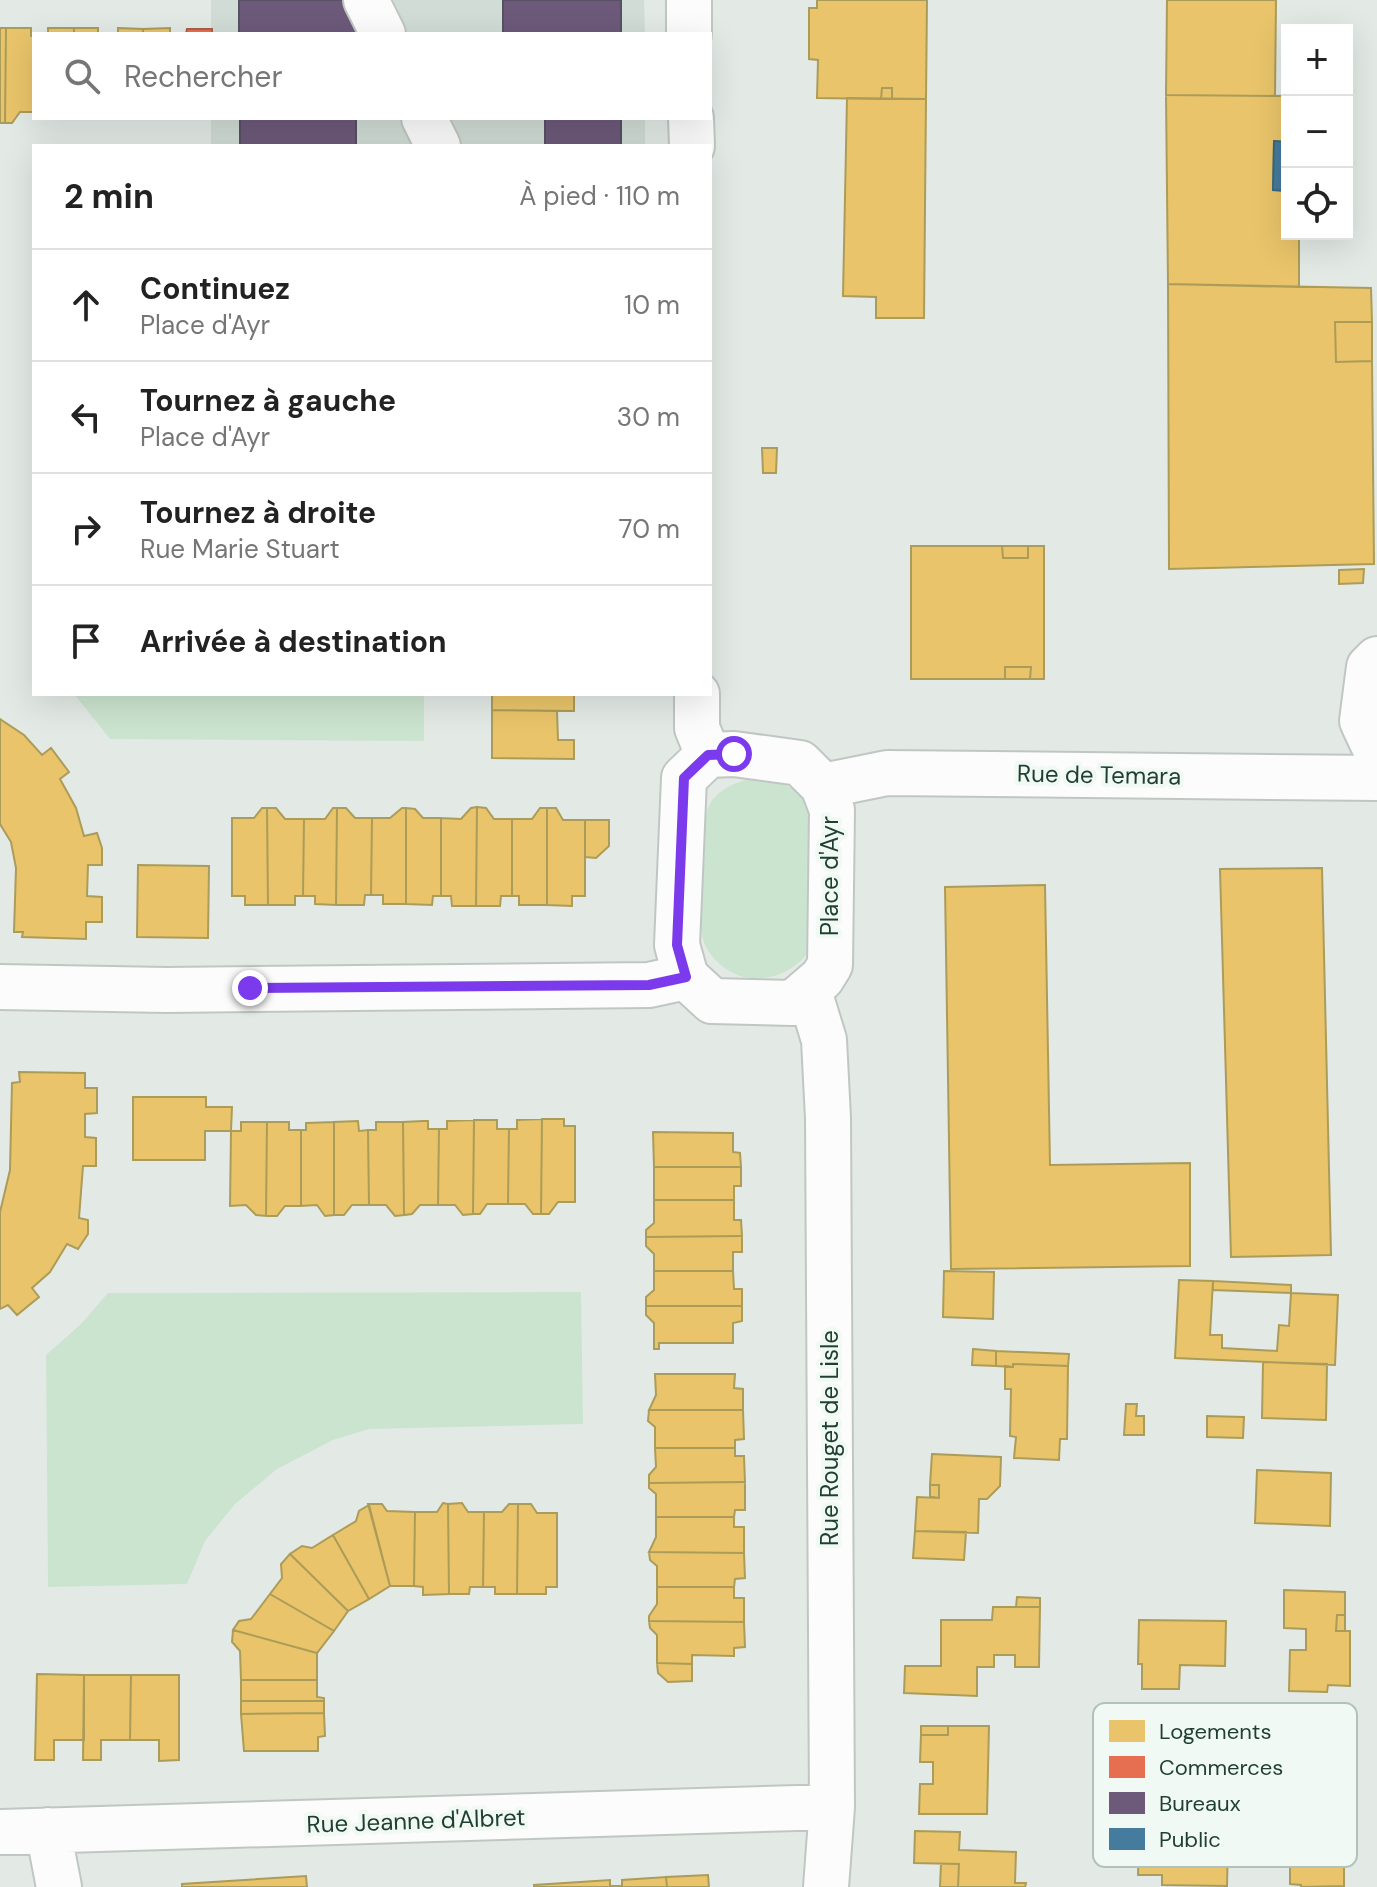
<!DOCTYPE html>
<html lang="fr">
<meta charset="utf-8">
<style>
body{margin:0;font-family:"DM Sans",sans-serif;background:#f6f6f6;color:#222}
.controls{position:absolute;right:24px;top:24px;display:grid;overflow:hidden;border-radius:0px;box-shadow:0 8px 32px #0002}
.controls button{width:72px;height:72px;display:grid;place-items:center;padding:0;border:0;border-bottom:2px solid #e0e0e0;background:#fff;color:#222;font:40px sans-serif}
.stop{position:absolute;width:24px;height:24px;margin:-18px;border:6px solid #7c3aed;border-radius:50%;background:#fff}
.stop.end{background:#7c3aed;border-color:#fff;box-shadow:0 2px 8px #0008}
.list{margin:0;padding:0;list-style:none}
h2{display:flex;justify-content:space-between;align-items:center;height:104px;margin:0;padding:0 32px;font-size:34px}
h2 small{font-size:26px;font-weight:400;color:#767676}
.list li{display:grid;grid-template-columns:52px 1fr auto;gap:24px;align-items:center;box-sizing:border-box;height:112px;padding:0 32px;border-top:2px solid #e0e0e0}
.list b{display:block;font-size:30px;white-space:nowrap}
.list p{margin:0;font-size:26px;white-space:nowrap;color:#767676}
.list em{font-size:26px;font-style:normal;color:#767676}
.icon{flex:none;width:44px;height:44px;fill:none;stroke:currentColor;stroke-width:2;stroke-linecap:round;stroke-linejoin:round}
.map{position:relative;flex:none;width:1377px;height:1887px;overflow:hidden}
.search{position:absolute;background:#fff;box-shadow:0 8px 32px #0002;left:32px;top:32px;width:680px;height:88px;display:flex;align-items:center;gap:20px;box-sizing:border-box;padding:0 28px;border-radius:0px;color:#767676;font-size:30px}
.panel{position:absolute;background:#fff;box-shadow:0 8px 32px #0002;left:32px;top:144px;width:680px;height:552px;border-radius:0px}
.map>svg:first-child{display:block}
.built{fill:#d0dcd5}
.green{fill:#cbe4cf}
.homes{fill:#e9c46a;stroke:#ac9c59;stroke-width:2}
.shops{fill:#e76f51;stroke:#ab6148;stroke-width:2}
.offices{fill:#6d597a;stroke:#565164;stroke-width:2}
.public{fill:#457b9d;stroke:#3a697d;stroke-width:2}
.lines{fill:none;stroke-linecap:round;stroke-linejoin:round}
.minor-casing{stroke:#c0c7c3;stroke-width:48}
.minor{stroke:#fbfcfb;stroke-width:44}
.route{stroke:#7c3aed;stroke-width:10}
.labels{text-anchor:middle;stroke-width:8;stroke-linejoin:round;paint-order:stroke}
.street-label{font-size:24px;fill:#1f3f32;stroke:#f1f9f4}
.key{fill:#f1f9f4;stroke:#b2c1ba;stroke-width:2}
.key-label{font-size:22px;fill:#1f3f32}
</style>
<div class="map">
<svg width="1377" height="1887" viewBox="0 0 1377 1887">
<rect width="100%" height="100%" fill="#e3eae6"/>
<path class="built" d="M211,0H644L645,34H211Z
M211,118H645V146H211Z"/>
<path class="green" d="M74,694H424V741L110,739Z
M762,777C782,782 806,791 813,814C817,827 814,855 814,869C814,885 818,930 813,942C805,966 774,982 749,978C733,976 713,962 706,947C694,924 696,819 713,799C726,784 743,780 762,777Z
M581,1292L583,1424L369,1429L333,1440L277,1469L235,1504L205,1541L187,1584L48,1587L46,1355L81,1324L108,1293Z"/>
<path class="homes" d="M817,0H927L926,99H892V88H882L881,99L817,98L818,60L809,59V8H817Z
M1167,0H1276L1275,96L1166,95Z
M0,28H6L5,123H0Z
M6,28H31V36H34V112H20L12,123H5Z
M48,28H74V34H48Z
M74,28H98V34H74Z
M118,28L143,29V34H118Z
M170,28V34H143V29Z
M882,88H892V99H881Z
M1166,95L1287,96V142L1274,141L1273,190L1287,191V234H1299V287L1168,284Z
M847,98L926,99L924,318H876V297L843,296Z
M1168,284L1371,288L1372,322H1335L1336,362L1372,361L1374,564L1169,569Z
M1335,322H1372V361L1336,362Z
M762,448H777L776,473H763Z
M911,546H1002L1003,558H1028V546H1044V679H1030L1031,667H1005V679H911Z
M1002,546H1028V558H1003Z
M1364,569L1363,583L1339,584V570Z
M1005,667H1031L1030,679H1005Z
M492,694H574V711L492,710Z
M492,710L557,711L558,740H574V759L492,758Z
M0,719L24,735L42,755L51,748L69,772L60,779L76,808L84,836L97,833L102,848V865H88L87,896L102,897V922H86V939L22,937L23,932H14L16,868L11,842L0,824Z
M477,807L476,906H452L451,896H441V818L461,819L471,808Z
M477,807L486,808L494,819H512V896H501L500,906H476Z
M262,808H267L268,905H245V896H232V818H254Z
M267,808H276L285,819H304L303,896H295V905H268Z
M333,808H337L336,905L315,904V896H303L304,819H325Z
M337,808H346L355,818H372L371,895H365L364,905H336Z
M402,808H406V904H383V895H371L372,818H390Z
M406,808L415,809L423,818H441V896H433L432,905L406,904Z
M540,808H547V905H519V896H512V819H532Z
M547,808H556L563,820H585V896H572V906L547,905Z
M585,820H609V846L596,858L585,857Z
M138,865L209,866L208,938L137,937Z
M1322,868L1331,1255L1231,1257L1220,869Z
M1045,885L1050,1165L1190,1163V1266L951,1269L945,887Z
M19,1072L85,1073V1088H97V1113L85,1114V1137L96,1138V1166H83L79,1218L88,1220V1234L78,1249L67,1244L50,1272L32,1288L39,1297L17,1315L8,1305L0,1309V1212L10,1170L12,1083L20,1082Z
M133,1097H206V1107H232L231,1131H205V1160H133Z
M542,1119H564V1126H575V1202H558L549,1214H541Z
M542,1119L541,1214H533L525,1204H508L509,1129H517V1120Z
M474,1120L473,1214L463,1215L455,1205H438L439,1129H447V1121Z
M474,1120H497V1129H509L508,1204H487L480,1214H473Z
M358,1121L359,1131L368,1130L369,1205H352L344,1215H334V1122Z
M423,1121H428V1129H439L438,1205H420L412,1214L404,1215L403,1122Z
M241,1122H267L266,1216L256,1215L246,1205L230,1206L231,1131H241Z
M267,1122H289V1130H301V1206H285L277,1216H266Z
M334,1122V1215L325,1216L317,1205L301,1206V1130H306V1123Z
M376,1122H403L404,1215L395,1216L386,1205H369L368,1130H376Z
M653,1132L733,1133V1152L740,1153L741,1167H654Z
M654,1167H741V1186H734V1200H654Z
M654,1200H734V1220H741L742,1236L646,1237V1230L654,1223Z
M742,1236V1252H733V1271H654V1254L646,1246V1237Z
M654,1271H733L734,1289H742V1306H646V1297L654,1290Z
M944,1271L994,1272L993,1319L943,1317Z
M1179,1280L1213,1281L1210,1335H1222V1348L1277,1351L1279,1325L1289,1326L1291,1293L1338,1295L1335,1365L1175,1358Z
M1213,1281L1291,1285V1293L1213,1290Z
M646,1306H742V1321L733,1323V1343H659V1349H654V1323L646,1315Z
M973,1349L996,1351V1366L972,1365Z
M996,1351L1069,1354L1068,1366L1013,1364V1367L996,1366Z
M1263,1362L1327,1364L1326,1420L1262,1418Z
M1013,1364L1068,1366L1067,1439H1060L1059,1460L1014,1458L1016,1437L1010,1436L1011,1389H1005V1366L1013,1367Z
M655,1374H735L734,1388L743,1389V1410H649L656,1395Z
M1126,1404H1137L1136,1416H1144V1435H1124Z
M649,1410H743L744,1439L735,1440V1448H655V1427L648,1421Z
M1207,1416L1244,1417L1243,1438L1207,1437Z
M655,1448H735V1456H744L745,1482L649,1483V1475L656,1467Z
M932,1454L1001,1457L1000,1486L987,1499H979L978,1533L915,1531L917,1497L939,1498V1485H930Z
M1257,1470L1331,1473L1330,1526L1255,1523Z
M745,1482V1510H735L734,1517H656V1494L649,1488V1483Z
M930,1485H939V1498L930,1497Z
M443,1503L448,1504L449,1594L423,1595V1587L414,1586L415,1512H437Z
M462,1503L468,1512H484L483,1587H470L469,1594H449L448,1504Z
M368,1504H382L387,1511L415,1512L414,1586H390Z
M509,1504H518L517,1594H495V1587H483L484,1512H502Z
M518,1504H531L537,1513H557V1587H546V1594H517Z
M369,1505L390,1586L369,1599L333,1535L356,1521L359,1511Z
M656,1517H734V1527H744V1553L649,1552L656,1537Z
M915,1531L966,1532L964,1560L913,1558Z
M333,1535L369,1599L348,1611L290,1554L302,1546L312,1548Z
M649,1552L744,1553L745,1578L735,1579L734,1587H657V1566L650,1560Z
M290,1554L348,1611L334,1631L270,1594L282,1578L281,1564Z
M657,1587H734V1598H744V1622L649,1621V1616L657,1604Z
M1284,1590L1345,1592V1615H1337L1336,1631H1350V1686L1328,1685L1327,1692L1289,1691L1290,1650H1306V1629L1284,1628Z
M270,1594L334,1631L317,1653L233,1630L239,1621L251,1619Z
M1017,1597L1040,1598V1607H1016Z
M993,1607H1040L1039,1667H1015V1655H994V1667H977V1696L904,1693L905,1666H941V1620H992Z
M1337,1615H1345V1631H1336Z
M1139,1620L1226,1621L1225,1666L1180,1665L1179,1689H1142V1664H1138Z
M649,1621L744,1622L745,1647L734,1648V1656L692,1655V1664L657,1663V1635L650,1628Z
M233,1630L317,1653V1680H241L240,1651L232,1642Z
M657,1663L692,1664V1681L668,1682L658,1673Z
M37,1674L84,1675V1740H54V1760H35Z
M84,1675H131L130,1740H101V1760H83Z
M131,1675H179V1760L159,1761V1740H130Z
M241,1680H317V1697L324,1698V1701H241Z
M241,1701H324V1713L241,1714Z
M324,1713L325,1736L318,1737V1751H244L241,1714Z
M921,1726H948V1735H921Z
M948,1726H989L987,1814H919L920,1784H933V1762H920L921,1735H948Z
M1274,1798L1329,1800L1330,1832L1344,1833V1886L1301,1887V1885L1290,1884V1833L1275,1832Z
M1139,1820H1196L1197,1843L1228,1844L1227,1886L1162,1885V1875H1138Z
M915,1831L960,1832L959,1850L1016,1852L1015,1883H1026L1025,1887H958L959,1864L914,1863Z
M941,1864H959L958,1887H940Z
M708,1875L709,1887H667L666,1877Z
M306,1876L307,1887H182V1884Z
M666,1877L667,1887H534V1885L610,1880V1886H622V1880Z"/>
<path class="shops" d="M187,29H212V34H186Z"/>
<path class="offices" d="M239,0H347L356,19V34H239Z
M503,0H621V34H503Z
M240,118H356V146H240Z
M545,118H621V146H545Z"/>
<path class="public" d="M1274,141L1287,142V191L1273,190Z"/>
<g class="lines">
<g class="minor-casing">
<path id="minor" d="M366,0L383,34
M689,0V34
M424,118L438,146
M691,118L692,146
M1377,659L1369,667L1362,721L1377,753
M697,694V728L708,755
M734,754L800,763L823,786L832,810L830,965L822,978L793,1003L712,1001L686,977L677,945L684,778L708,755Z
M823,786L887,773L1377,778
M0,987L166,990L649,985L686,977
M809,991L824,1040L828,1118L832,1807L826,1887
M48,1830L59,1887
M0,1832L832,1807"/>
</g>
<use href="#minor" class="minor"/>
</g>
<g class="lines">
<path class="route" d="M250,988L649,985L686,977L677,945L684,778L708,755L734,754"/>
</g>
<g class="labels">
<g class="street-label">
<text transform="translate(1099 775) rotate(1)" y="8">Rue de Temara</text>
<text transform="translate(830 876) rotate(-90)" y="8">Place d'Ayr</text>
<text transform="translate(830 1438) rotate(-90)" y="8">Rue Rouget de Lisle</text>
<text transform="translate(416 1821) rotate(-2)" y="8">Rue Jeanne d'Albret</text>
</g>
</g>
<rect x="1093" y="1703" width="264" height="164" rx="12" class="key"/>
<rect x="1109" y="1720" width="36" height="22" fill="#e9c46a"/>
<rect x="1109" y="1756" width="36" height="22" fill="#e76f51"/>
<rect x="1109" y="1792" width="36" height="22" fill="#6d597a"/>
<rect x="1109" y="1828" width="36" height="22" fill="#457b9d"/>
<g class="key-label">
<text x="1159" y="1739">Logements</text>
<text x="1159" y="1775">Commerces</text>
<text x="1159" y="1811">Bureaux</text>
<text x="1159" y="1847">Public</text>
</g>
</svg>
<div class="controls">
<button>+</button>
<button>−</button>
<button><svg class="icon" aria-label="locate" viewBox="0 0 24 24"><circle cx="12" cy="12" r="6"/><path d="M12 2v4M12 18v4M2 12h4M18 12h4"/></svg></button>
</div>
<div class="stop" style="left:734px;top:754px"></div>
<div class="stop end" style="left:250px;top:988px"></div>
<div class="search"><svg class="icon" aria-label="search" viewBox="0 0 24 24"><circle cx="10" cy="10" r="6"/><path d="M15 15l6 6"/></svg>Rechercher</div>
<section class="panel">
<h2>2 min<small>À pied · 110 m</small></h2>
<ul class="list">
<li><svg class="icon" aria-label="ahead" viewBox="0 0 24 24"><path d="M12 20V5M6 11l6-6 6 6"/></svg><div><b>Continuez</b><p>Place d'Ayr</p></div><em>10 m</em></li>
<li><svg class="icon" aria-label="left" viewBox="0 0 24 24"><path d="M17 20v-9H6M10 6l-5 5 5 5"/></svg><div><b>Tournez à gauche</b><p>Place d'Ayr</p></div><em>30 m</em></li>
<li><svg class="icon" aria-label="right" viewBox="0 0 24 24"><path d="M7 20v-9h11M14 6l5 5-5 5"/></svg><div><b>Tournez à droite</b><p>Rue Marie Stuart</p></div><em>70 m</em></li>
<li><svg class="icon" aria-label="arrive" viewBox="0 0 24 24"><path d="M6 21V4h12l-3 4 3 4H6"/></svg><div><b>Arrivée à destination</b></div></li>
</ul>
</section>
</div>
